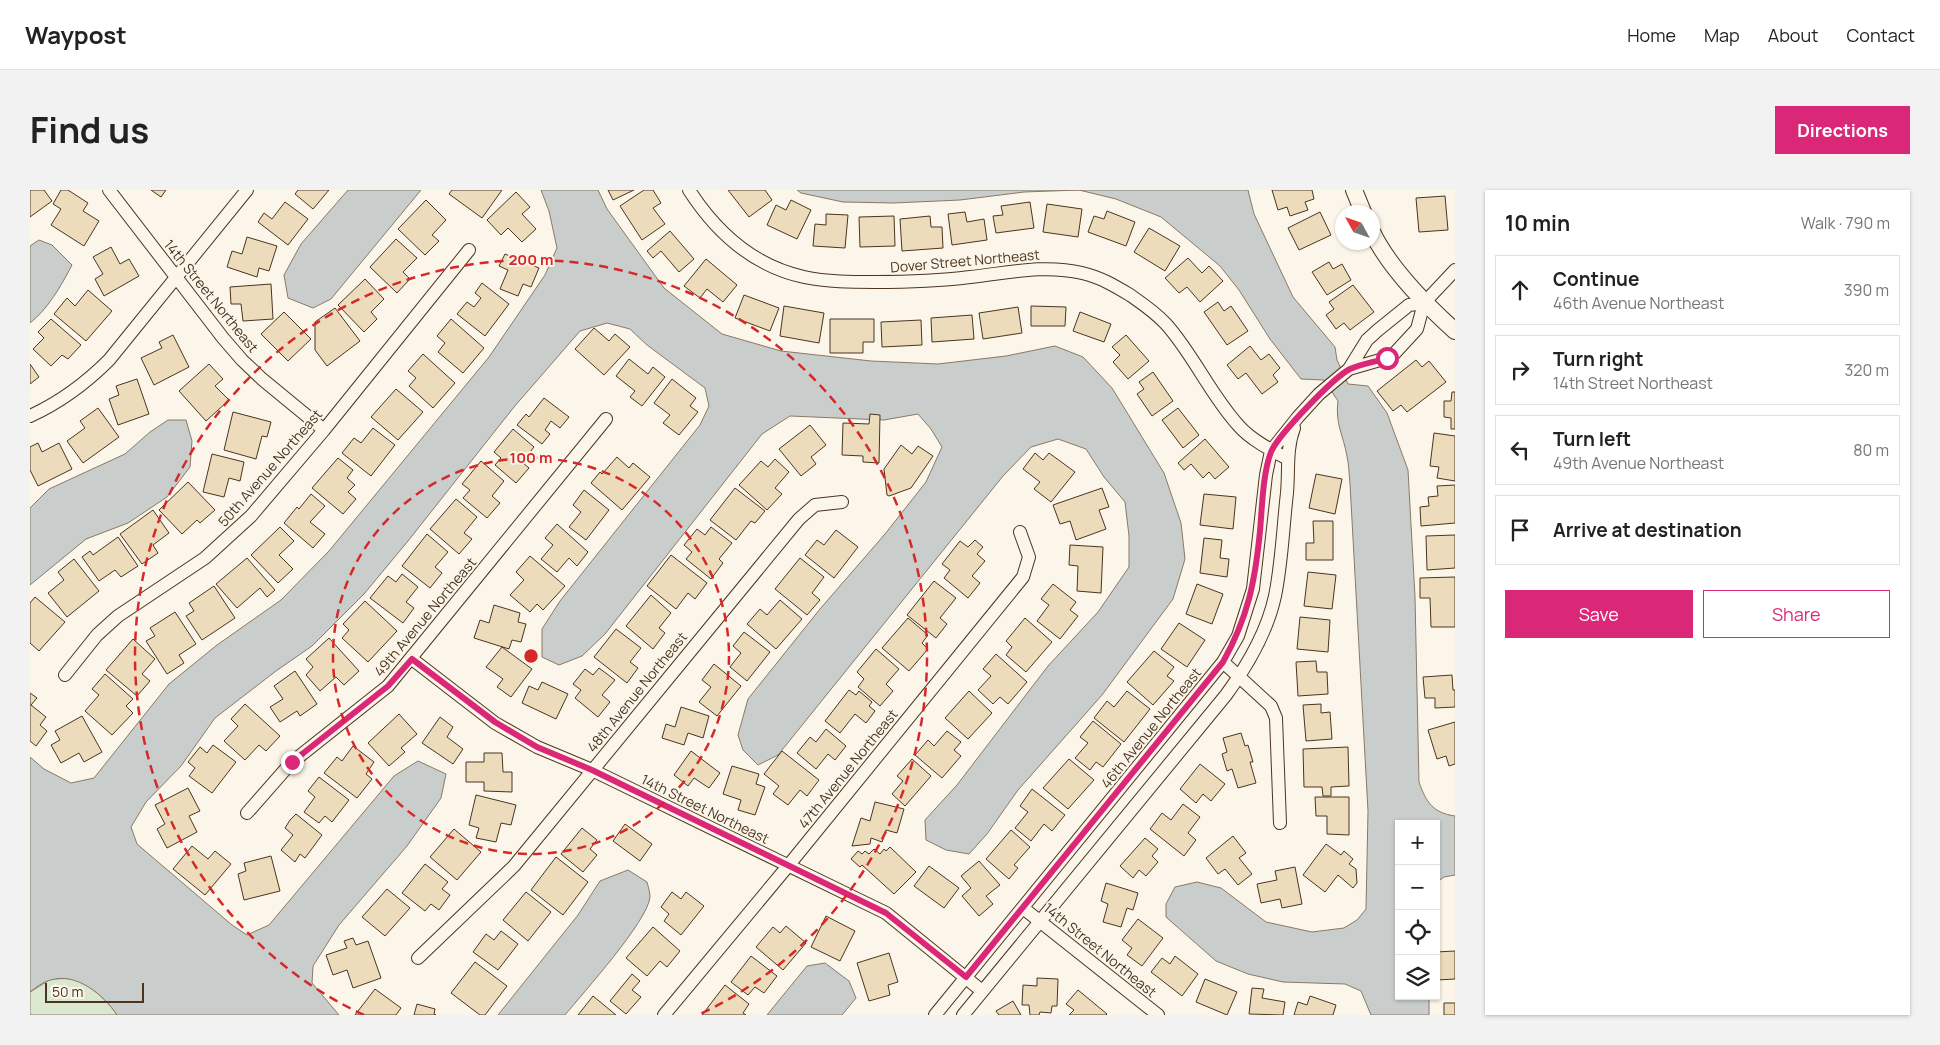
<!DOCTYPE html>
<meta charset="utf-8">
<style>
body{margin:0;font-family:Manrope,sans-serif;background:#f2f2f2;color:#222}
.controls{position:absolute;right:15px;bottom:15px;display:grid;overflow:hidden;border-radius:0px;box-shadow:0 1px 4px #0004}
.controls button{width:45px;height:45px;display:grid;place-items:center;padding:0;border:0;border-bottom:1px solid #e0e0e0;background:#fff;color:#222;font:25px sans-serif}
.compass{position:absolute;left:1305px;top:15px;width:45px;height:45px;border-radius:50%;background:#fff;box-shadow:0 1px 4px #0004;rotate:310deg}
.scale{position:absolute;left:15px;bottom:12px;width:99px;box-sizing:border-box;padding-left:5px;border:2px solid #4a3520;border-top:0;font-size:14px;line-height:18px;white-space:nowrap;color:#4a3520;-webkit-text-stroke:4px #fbf6e9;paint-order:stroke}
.stop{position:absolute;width:15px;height:15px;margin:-11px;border:4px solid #db2777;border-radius:50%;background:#fff}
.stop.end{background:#db2777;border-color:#fff;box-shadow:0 1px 5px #0008}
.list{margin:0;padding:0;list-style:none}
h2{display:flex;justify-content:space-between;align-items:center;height:65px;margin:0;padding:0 20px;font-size:21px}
h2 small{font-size:16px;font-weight:400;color:#767676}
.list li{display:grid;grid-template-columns:32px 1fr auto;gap:15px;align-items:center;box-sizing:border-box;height:70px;margin:0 10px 10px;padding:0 10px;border:1px solid #e0e0e0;border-radius:0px}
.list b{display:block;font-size:19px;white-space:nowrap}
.list p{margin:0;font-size:16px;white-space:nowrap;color:#767676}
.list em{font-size:16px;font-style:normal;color:#767676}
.actions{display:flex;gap:10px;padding:15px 20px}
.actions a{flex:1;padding:11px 0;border:1px solid #db2777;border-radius:0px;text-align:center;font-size:18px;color:#db2777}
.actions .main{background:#db2777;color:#fff}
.icon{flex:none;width:28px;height:28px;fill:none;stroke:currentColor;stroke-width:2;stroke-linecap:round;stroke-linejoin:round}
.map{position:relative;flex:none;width:1425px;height:825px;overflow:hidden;border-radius:0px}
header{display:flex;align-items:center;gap:30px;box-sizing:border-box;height:70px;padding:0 25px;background:#fff;border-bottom:1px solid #e0e0e0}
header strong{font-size:24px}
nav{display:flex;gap:28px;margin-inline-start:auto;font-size:18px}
.intro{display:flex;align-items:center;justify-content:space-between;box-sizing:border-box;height:120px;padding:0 30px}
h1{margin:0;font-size:35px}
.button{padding:12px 22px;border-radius:0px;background:#db2777;color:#fff;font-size:18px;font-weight:700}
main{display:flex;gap:30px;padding:0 30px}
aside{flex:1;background:#fff;border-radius:0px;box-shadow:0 1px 4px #0004}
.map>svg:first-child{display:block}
.green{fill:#dce7d0;stroke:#887966}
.water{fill:#c9cecd;stroke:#887966}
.building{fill:#ecdcbc;stroke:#4a3520}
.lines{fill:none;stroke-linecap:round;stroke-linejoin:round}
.street-casing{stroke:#4a3520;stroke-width:14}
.secondary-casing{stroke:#4a3520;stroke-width:18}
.street{stroke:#fbf6e9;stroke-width:12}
.secondary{stroke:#fbf6e9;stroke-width:16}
.route{stroke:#db2777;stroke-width:6}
.ring{fill:none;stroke:#d62828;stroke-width:2.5;stroke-dasharray:9 6}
.labels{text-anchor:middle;stroke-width:4;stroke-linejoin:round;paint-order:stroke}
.street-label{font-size:14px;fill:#4a3520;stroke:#fbf6e9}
.centre{fill:#d62828;stroke:#fbf6e9;stroke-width:2.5}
.ring-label{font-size:15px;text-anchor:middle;font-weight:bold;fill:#d62828;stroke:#fbf6e9;stroke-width:4;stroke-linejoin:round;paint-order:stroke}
</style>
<header>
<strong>Waypost</strong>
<nav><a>Home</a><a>Map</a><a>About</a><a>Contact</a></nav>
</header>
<div class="intro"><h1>Find us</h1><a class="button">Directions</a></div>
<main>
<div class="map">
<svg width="1425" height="825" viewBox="0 0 1425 825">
<rect width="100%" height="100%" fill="#fbf6e9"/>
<path class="green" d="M21,789C27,789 35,788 41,789C58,792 78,811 87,825H0V802Z"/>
<path class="water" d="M318,0H391L301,109L283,118L258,108L254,85L271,54Z
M511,0H568L577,19L634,98L692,144L751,161L841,171L908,174L976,166L1025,156L1053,167L1082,198L1134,283L1151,333L1155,369L1143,409L1072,505L988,600L957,644L939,664L916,660L896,650L895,630L927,595L1018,476L1068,422L1099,377V346L1095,312L1074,287L1056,259L1028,249L1001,257L973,286L748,565L728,575L713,560L708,545L718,509L790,419L855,344L896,292L912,257L901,239L888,224L854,230L760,226L732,244L575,444L552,466L529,475L512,467V439L530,411L670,235L679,216L675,198L617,155L600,139L577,133L550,141L484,217L378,351L334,404L282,456L246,481L185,528L151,576L116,612L101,637L107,654L202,735L217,745L239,735L364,586L388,571L416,584L411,608L377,656L309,735L283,776L282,793L309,825H87C74,805 46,782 21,790C14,791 5,798 0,802V567L14,579L41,593L64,588L139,494L187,455L251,410L299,361L459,167L515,85L527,58L519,21Z
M767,0H1218L1224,24L1263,107L1305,157L1307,170L1318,194L1338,196L1357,223L1378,280L1385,407L1389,592C1396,612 1403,623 1425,626V685L1414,687L1406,693V634H1369V806H1399V825H1341L1331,801L1315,794L1253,792L1218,784L1186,771L1136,727V714L1145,697L1167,692L1191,698L1236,732L1282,742L1314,738L1327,730L1336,719L1338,621L1320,294C1319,284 1319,275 1317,266C1313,244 1305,234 1308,211L1294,190L1271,189L1240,149L1209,100L1190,76L1131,27L1086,9L1049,0L994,2L930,10L864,13L813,12L771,3Z
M9,50L22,55L42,75C31,96 18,119 0,133V56Z
M138,230H156L162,251L160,277L137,307L98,333L56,349L0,395V318L19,299L95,264L120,242Z
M598,680L617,692C618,696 620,702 620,707C618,731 553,803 535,825H468L548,725L570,691Z
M795,773L819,791L826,808L812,825H737L777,776Z"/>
<path class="building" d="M0,0H14L22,11L0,27Z
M31,0H38L58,13L53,21L69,31L54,56L21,35L31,19L23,14Z
M121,0H136L131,7Z
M268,0H299L283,19L265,4Z
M422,0H472L452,28L419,4Z
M578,0H604L583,10Z
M614,0H623L631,13L623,18L635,34L612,50L590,16Z
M698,0H735L742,10L719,27Z
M1242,0H1282L1284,9L1275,12L1278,20L1260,26L1257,17L1248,20Z
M486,2L500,17L492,24L506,39L492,52L478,38L471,45L457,30Z
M1415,6L1418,40L1389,42L1386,8Z
M396,10L416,30L402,45L409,51L395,65L368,39Z
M761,10L781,20L767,49L737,35L746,15L756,20Z
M255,12L278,29L258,55L228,32L234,23L242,29Z
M1000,12L1004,38L966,43L963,26L973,25L971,16Z
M1017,14L1052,19L1048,47L1013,42Z
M1077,21L1105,32L1096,56L1058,42L1064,26L1074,29Z
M935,22L937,32L954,29L957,50L922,55L918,24Z
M1290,22L1301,45L1269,60L1258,38Z
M796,24L818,25L815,58L783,56L785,34L796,35Z
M864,26L865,56L830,57L829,27Z
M900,26L901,37H912L913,58L872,61L870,29Z
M1119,38L1150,56L1135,81L1104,62Z
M640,41L664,69L649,82L631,61L623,68L617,61Z
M217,47L247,56L239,81L229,78L227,87L197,77L202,61L212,64Z
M366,49L387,68L373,82L380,89L367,103L340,77Z
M81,57L90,74L99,69L109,86L74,106L65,89L73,84L63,67Z
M475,64L509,78L501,97L493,94L488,106L470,99L478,80L469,76Z
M1158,68L1172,83L1179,76L1193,91L1170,112L1157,97L1149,103L1135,88Z
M676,69L707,95L693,112L677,99L670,108L654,96Z
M1299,72L1303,79L1312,74L1321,90L1297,105L1282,82Z
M335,89L354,109L341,122L347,129L334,142L308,115Z
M452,93L479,114L455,146L427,124L437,112L444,117L451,108L445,103Z
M241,94L243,129L213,131L211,114H201L200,97Z
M1323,95L1344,122L1320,140L1314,133L1306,139L1296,125L1304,119L1299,112Z
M58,100L82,121L56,151L24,124L37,108L45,116Z
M714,105L749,118L740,141L705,128Z
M1188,112L1194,121L1201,116L1218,141L1197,155L1174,122Z
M754,116L794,123L789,153L750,146Z
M1001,116L1036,117L1035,136H1001Z
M988,117L992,143L953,149L949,123Z
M305,118L330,151L297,176L285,160V132Z
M254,122L281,149L258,171L231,144Z
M1050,122L1081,134L1074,152L1043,141Z
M942,125L944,149L902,152L901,128Z
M21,129L51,155L38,169L32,165L21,176L3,159L14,148L8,142Z
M421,129L454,158L433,183L408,162L415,153L407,146Z
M800,129H844V152H833V163H800Z
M891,130L892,155L852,157L851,132Z
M564,138L579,151L585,144L600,157L574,185L545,159Z
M143,145L159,177L124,195L111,168L132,158L129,152Z
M1096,145L1119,171L1098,189L1083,172L1090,165L1082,157Z
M1220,156L1231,170L1239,164L1250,178L1243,185L1248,192L1232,204L1216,183L1208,189L1197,175Z
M393,164L425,193L403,218L379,196L386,188L378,181Z
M599,169L618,184L623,177L635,187L612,216L600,207L605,201L586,186Z
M1386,170L1392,177L1399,171L1416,192L1377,222L1371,215L1363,221L1347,201Z
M0,174L9,187L0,194Z
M179,174L193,189L185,196L199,210L176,231L149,201Z
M1123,182L1143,211L1122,226L1107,204L1114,199L1109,192Z
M107,189L119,224L88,235L79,209L89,205L86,196Z
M642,189L666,208L660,216L668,222L649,245L633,233L640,225L624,213Z
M366,199L393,222L368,250L341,227Z
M1422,202H1425V239H1421V228L1414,227V211H1421Z
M514,208L539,227L530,238L521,231L515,240L520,244L512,254L487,235L496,224L499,227Z
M68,218L89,247L53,273L37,251L55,238L50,231Z
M1148,218L1169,245L1153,258L1132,230Z
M203,222L241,232L237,247L232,246L226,269L194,260Z
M840,224L850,225L849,273L833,272V266L812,265L813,233L839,234Z
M780,235L796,255L781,267L786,274L771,286L749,259Z
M343,238L365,255L341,286L312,263L324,248L331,253Z
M483,239L504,257L492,272L499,278L486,293L465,275L471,268L464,262Z
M1404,243L1425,246V291L1407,288L1409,277L1400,276Z
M1175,249L1199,277L1185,289L1179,282L1173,288L1161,274L1154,280L1148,273Z
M8,253L12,262L29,253L42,279L8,296L0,280V257Z
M871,255L882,264L888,256L903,266L881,298L859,306L857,305L854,279Z
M1005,263L1013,270L1019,263L1045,282L1021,312L1004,299L1010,292L993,279Z
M182,264L214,272L210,291L199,288L194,307L173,302Z
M587,267L599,278L603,273L620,287L592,320L561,293L570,282L572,284Z
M308,268L323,280L317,288L325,295L318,302L326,309L313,324L282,298Z
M745,269L759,282L745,298L752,304L737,320L709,295L731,271L738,277Z
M451,271L474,291L462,306L470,313L457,328L433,308L440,300L432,294Z
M1286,284L1312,289L1305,324L1279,318Z
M158,292L185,320L170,333L167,330L152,344L129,320Z
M1425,295V333L1391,336L1390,317L1399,316L1398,307L1408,306L1407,296Z
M705,298L735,321L725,333L721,331L706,350L680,330Z
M1072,298L1079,317L1069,320L1076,339L1046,350L1040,331L1030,334L1023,315Z
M554,300L579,320L556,350L539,337L551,322L543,315Z
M281,304L295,316L280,332L295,344L283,358L254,333L267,317L269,319Z
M1174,304L1206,307L1203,339L1170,335Z
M426,309L447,327L434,343L442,349L429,364L400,339Z
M123,320L139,343L123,355L128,363L112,374L90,344Z
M1283,331H1303V370H1276V353H1284Z
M527,334L558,362L547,376L539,368L527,382L511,369L523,355L515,348Z
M250,337L264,351L249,365L263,379L248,393L221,365Z
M681,337L702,353L689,369L693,373L681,389L656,369L662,362L654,355L667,339L675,345Z
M806,340L828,357L804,388L775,365L787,350L794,355Z
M397,344L418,362L405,377L412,383L400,398L372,376Z
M1425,345V378L1397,380L1396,346Z
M88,347L108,376L91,387L85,380L69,391L52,367L60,361L63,365Z
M1174,348L1192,350L1190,368L1199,369L1197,387L1170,383Z
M945,350L953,357L947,364L955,371L942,386L950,393L938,408L914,388L920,380L912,374L930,351L938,357Z
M1040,355L1073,357L1071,403L1047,401L1048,376L1039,375Z
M641,365L677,393L665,409L658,403L646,419L617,396Z
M500,366L535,396L513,420L507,414L500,422L480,405L494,390L486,382Z
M217,368L245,400L237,407L230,398L207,418L186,394Z
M770,368L794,387L782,403L790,410L777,425L745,399Z
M44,369L69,401L37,427L18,403L34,390L28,382Z
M1278,382L1306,385L1302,419L1274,416Z
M372,384L388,397L376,412L384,418L373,433L340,408L358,386L366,392Z
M1425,387V437H1401L1400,408H1390V388Z
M904,391L926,408L910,428L917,434L906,448L877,425Z
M1023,394L1046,412L1040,420L1048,426L1030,449L1007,431L1019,415L1011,409Z
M1167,394L1193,404L1182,434L1156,424Z
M184,396L205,428L172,450L156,426L164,421L159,413Z
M621,405L641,423L629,438L635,443L623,459L596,436Z
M5,407L35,432L9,461L0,453V413Z
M750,410L772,429L746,459L717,434L730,419L737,425Z
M335,411L367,441L338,472L312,448L319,440L313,434Z
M464,415L490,423L488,432L496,434L491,452L482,450L479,459L444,448L450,430L459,433Z
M145,422L166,454L149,465L154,473L137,484L116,451L125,446L120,438Z
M1270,427L1300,430L1298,462L1267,459Z
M878,428L898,445L892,453L898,459L879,481L852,458Z
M995,428L1022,452L996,482L976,465L982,457L976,451Z
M1149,433L1175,450L1157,477L1131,459Z
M586,439L611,458L600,472L608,478L597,493L564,467Z
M714,442L740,462L717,491L700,477L711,463L703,456Z
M299,448L329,481L314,495L306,487L290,501L276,485L283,477L276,469Z
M103,449L125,469L112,484L120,491L107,506L76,480Z
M472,457L502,479L481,507L467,497L473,489L456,477Z
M846,459L869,479L856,494L863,501L850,516L828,497L834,489L827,482Z
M1124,461L1144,477L1137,486L1144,491L1123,515L1097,492Z
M966,464L997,492L978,514L970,507L963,514L948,500L961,486L953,479Z
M1286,471L1287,482H1297L1298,504L1268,506L1266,472Z
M684,474L711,496L687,526L669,512L681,497L672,490Z
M569,478L585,490L572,505L580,512L568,527L545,508L551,500L543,494L555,479L563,485Z
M265,481L287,514L270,526L267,521L250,532L240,517L253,509L244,496Z
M75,484L103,509L96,516L103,523L82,545L55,521L69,505L62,499Z
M1422,485L1423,500H1425V517L1405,518V508H1395L1393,487Z
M512,492L538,504L526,529L492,513L499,496L508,500Z
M819,500L826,505L829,501L842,512L839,516L845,521L836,533L825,524L810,543L795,531Z
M939,501L962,523L938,549L915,528Z
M1097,501L1120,519L1094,552L1064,528L1077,511L1084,517Z
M0,503L7,508L1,515L16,527L10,535L17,541L6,556L0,551Z
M215,514L250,546L236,561L229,555L215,570L194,551L208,536L201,529Z
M1291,514V523L1300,522L1302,549L1276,551L1273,515Z
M651,517L679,526L673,548L658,543L654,555L632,548L636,534L645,537Z
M369,524L387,544L371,558L375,562L359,576L338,553Z
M52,526L72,562L54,572L49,563L31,573L21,555L30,550L25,541Z
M410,527L423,537L417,547L433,559L423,574L392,553Z
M1063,531L1091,554L1073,577L1066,572L1060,580L1045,568L1058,553L1050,547Z
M1425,532V574L1419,576L1416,566L1407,569L1398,540Z
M796,539L816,556L805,570L798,564L786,579L767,563L780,547L786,552Z
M917,541L931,552L924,560L931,566L912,588L885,565L898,550L904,556Z
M1211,543L1215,556L1218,555L1223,572H1220L1226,593L1208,598L1202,579L1197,581L1192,564L1197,562L1193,548Z
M183,555L206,572L182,603L159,586L165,578L158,572L170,557L177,563Z
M323,556L344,572L336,584L342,589L327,608L294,583L307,567L312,571Z
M1318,557L1319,596L1301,597V606H1293L1292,597H1274L1273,559Z
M661,561L690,583L679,598L664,588L658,596L644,585Z
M752,561L789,590L777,606L770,600L758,615L743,604L749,596L734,584Z
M454,563H472L473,582H482V602L454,601V592H436V572H454Z
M882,569L901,586L875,616L862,604L873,591L867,586Z
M1039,569L1064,590L1038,619L1013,598Z
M1170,574L1195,594L1181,611L1173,604L1166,613L1150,599Z
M702,576L729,584L726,594L735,597L725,625L708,620L711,610L693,604Z
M289,587L319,610L302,632L295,626L289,633L274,622L285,607L278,601Z
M158,598L170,621L159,626L167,642L137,658L127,639L135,634L125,615Z
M1002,599L1035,625L1022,641L1014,634L1001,651L985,638L998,622L990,616Z
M446,605L486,615L481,635L471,633L466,652L446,648L449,638L439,635Z
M1285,607H1319V645L1297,644V626H1286Z
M845,612L874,619L867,643L856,640L852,652L841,648L840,654L822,656L831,628L840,631Z
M1153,614L1170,627L1158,643L1166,650L1154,666L1120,639L1132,623L1141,630Z
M266,624L292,645L275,668L270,664L265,672L251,660L263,645L255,638L260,630Z
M595,634L622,654L610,671L583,651Z
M552,638L567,650L560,659L567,665L553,682L531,664Z
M424,639L451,662L427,690L400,667Z
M981,640L1000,657L984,675L988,678L979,689L956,669Z
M1203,646L1216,663L1209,668L1222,684L1208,695L1195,679L1188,684L1176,668Z
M1115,648L1128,659L1122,666L1128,672L1116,686L1109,680L1103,688L1090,676Z
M1296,654L1311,665L1314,661L1323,669L1319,674L1326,679L1327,693L1323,698L1308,685L1295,702L1273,685Z
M162,656L178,669L185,661L201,674L175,705L143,679Z
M860,657L886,682L864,704L832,675L830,677L821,669L828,661L832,664L835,661L839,664L844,659L850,664L854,659L856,661Z
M241,666L250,701L214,710L208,684L216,681L214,673Z
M526,667L558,692L533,725L501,700Z
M949,671L970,695L956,706L963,714L949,726L932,706L941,698L931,686Z
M395,674L418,692L412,699L420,705L409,720L401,714L395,721L372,703Z
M899,676L929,698L914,718L884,696Z
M1265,677L1272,714L1252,718L1250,709L1231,713L1227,694L1247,690L1245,681Z
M1076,693L1108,703L1103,720L1097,718L1091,737L1073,732L1078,714L1071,711Z
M357,699L380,718L355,746L332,727Z
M496,702L521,722L498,751L473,730Z
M642,702L651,709L656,702L674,716L651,745L634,731L639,724L631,717Z
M796,726L825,741L810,771L781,757Z
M1108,729L1133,748L1112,776L1097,765L1102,758L1092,750Z
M756,736L776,753L753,780L726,757L743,737L750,743Z
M623,737L650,761L637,777L630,771L617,786L596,768Z
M471,741L488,754L468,780L443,762L456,744L464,750Z
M323,748L326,755L338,751L351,788L323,798L317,780L303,785L296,765L317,758L314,751Z
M1425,761V789L1406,790V762Z
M859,763L868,792L858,795L860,805L839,811L827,773Z
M721,766L747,786L734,803L725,797L718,805L701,792Z
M1145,766L1168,784L1152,806L1121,782L1132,768L1140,774Z
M445,772L477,796L455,825H450L421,803Z
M602,784L610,791L602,800L611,807L596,824L580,811Z
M1007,788L1028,789L1027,816H1022L1021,823L1010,822L1009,825H1000L999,815H992L993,795L1007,796Z
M1175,789L1207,802L1197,825L1166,812Z
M695,795L719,814L713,823L716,825H672Z
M1222,798L1234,799L1232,808L1255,812L1253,825L1219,824Z
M345,799L371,818L366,825H325Z
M1048,800L1077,824L1076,825H1039L1044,820L1036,814Z
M563,806L586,825H548Z
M1280,806L1306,815L1303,825H1264L1268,812L1277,815Z
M983,811L991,825H969L966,821Z
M1414,813H1425V825H1414Z
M387,814L405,819L404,824L406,825H384Z"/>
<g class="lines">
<g class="street-casing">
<path id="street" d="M79,0L193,148L212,170L232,189L294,240
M659,0C686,42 724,76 774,87C797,92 822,92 845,92C877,92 908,91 940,87C978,83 1014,74 1052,83C1070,87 1085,96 1100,105C1113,114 1125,122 1136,134C1163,164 1180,204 1208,235C1221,250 1241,260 1258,269
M1319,179L1357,168L1363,165L1387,139L1394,113L1425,80
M0,226C31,212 55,194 79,170L217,0
M382,469L465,533L507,557L562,580L856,723L952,801
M1193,472L1241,516L1246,528L1250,633
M35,485L67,445L88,426L175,368L221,326L294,240L439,60
M217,623L261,573L358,496L576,229
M993,718L1128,825
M388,768L484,676L769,329L785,315L812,312
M634,825L758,676L993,387L999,367L990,342
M905,825L1193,472L1208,446L1223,399L1236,285L1241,261L1268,227L1289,204L1319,179L1337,150L1348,140L1379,115L1394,113
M933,825L1196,505C1218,475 1237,443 1245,406C1252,372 1253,337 1257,303C1259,281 1256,259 1264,238"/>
</g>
<g class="secondary-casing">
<path id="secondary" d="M1324,0L1333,22
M1342,42C1360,79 1395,114 1425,141"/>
</g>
<use href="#street" class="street"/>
<use href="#secondary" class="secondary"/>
</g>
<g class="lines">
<path class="route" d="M262,572L358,496L382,469L465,532L507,557L562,580L856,723L936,787L1193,472C1218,427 1225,392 1230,341C1232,318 1233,282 1241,262C1248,245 1304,187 1320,179C1331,174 1345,172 1357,168"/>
</g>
<g class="ring">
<circle cx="501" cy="466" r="198"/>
<path d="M334 825A396 396 0 1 1 668 825"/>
</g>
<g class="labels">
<g class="street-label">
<text transform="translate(935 71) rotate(-5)" y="5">Dover Street Northeast</text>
<text transform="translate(181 106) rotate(51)" y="5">14th Street Northeast</text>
<text transform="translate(240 278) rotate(-49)" y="5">50th Avenue Northeast</text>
<text transform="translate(395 427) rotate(-50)" y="5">49th Avenue Northeast</text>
<text transform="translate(607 502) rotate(-51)" y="5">48th Avenue Northeast</text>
<text transform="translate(1121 538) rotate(-51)" y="5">46th Avenue Northeast</text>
<text transform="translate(818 579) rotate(-51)" y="5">47th Avenue Northeast</text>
<text transform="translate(675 619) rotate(26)" y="5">14th Street Northeast</text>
<text transform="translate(1070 760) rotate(39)" y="5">14th Street Northeast</text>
</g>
</g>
<circle cx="501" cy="466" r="8" class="centre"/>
<g class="ring-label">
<text x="501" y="75">200 m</text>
<text x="501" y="273">100 m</text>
</g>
</svg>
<div class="controls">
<button>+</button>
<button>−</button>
<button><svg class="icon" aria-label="locate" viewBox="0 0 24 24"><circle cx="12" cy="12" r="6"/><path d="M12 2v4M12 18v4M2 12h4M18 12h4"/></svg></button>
<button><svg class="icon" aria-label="layers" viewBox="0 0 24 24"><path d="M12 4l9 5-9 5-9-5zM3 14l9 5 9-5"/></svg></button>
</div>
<svg class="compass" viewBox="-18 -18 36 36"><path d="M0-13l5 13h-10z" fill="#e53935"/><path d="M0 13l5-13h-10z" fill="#767676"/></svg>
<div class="scale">50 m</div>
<div class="stop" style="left:1357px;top:168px"></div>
<div class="stop end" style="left:262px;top:572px"></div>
</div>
<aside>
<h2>10 min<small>Walk · 790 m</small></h2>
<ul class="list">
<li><svg class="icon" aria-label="ahead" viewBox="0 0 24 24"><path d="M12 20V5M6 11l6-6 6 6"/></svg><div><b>Continue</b><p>46th Avenue Northeast</p></div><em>390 m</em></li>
<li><svg class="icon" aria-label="right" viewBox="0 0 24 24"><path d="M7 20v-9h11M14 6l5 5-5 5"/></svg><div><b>Turn right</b><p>14th Street Northeast</p></div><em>320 m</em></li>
<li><svg class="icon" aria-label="left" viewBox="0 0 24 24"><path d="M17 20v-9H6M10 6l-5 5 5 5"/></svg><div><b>Turn left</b><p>49th Avenue Northeast</p></div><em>80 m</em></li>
<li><svg class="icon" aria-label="arrive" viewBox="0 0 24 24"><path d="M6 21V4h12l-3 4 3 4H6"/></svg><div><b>Arrive at destination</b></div></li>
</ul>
<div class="actions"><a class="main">Save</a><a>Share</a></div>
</aside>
</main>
